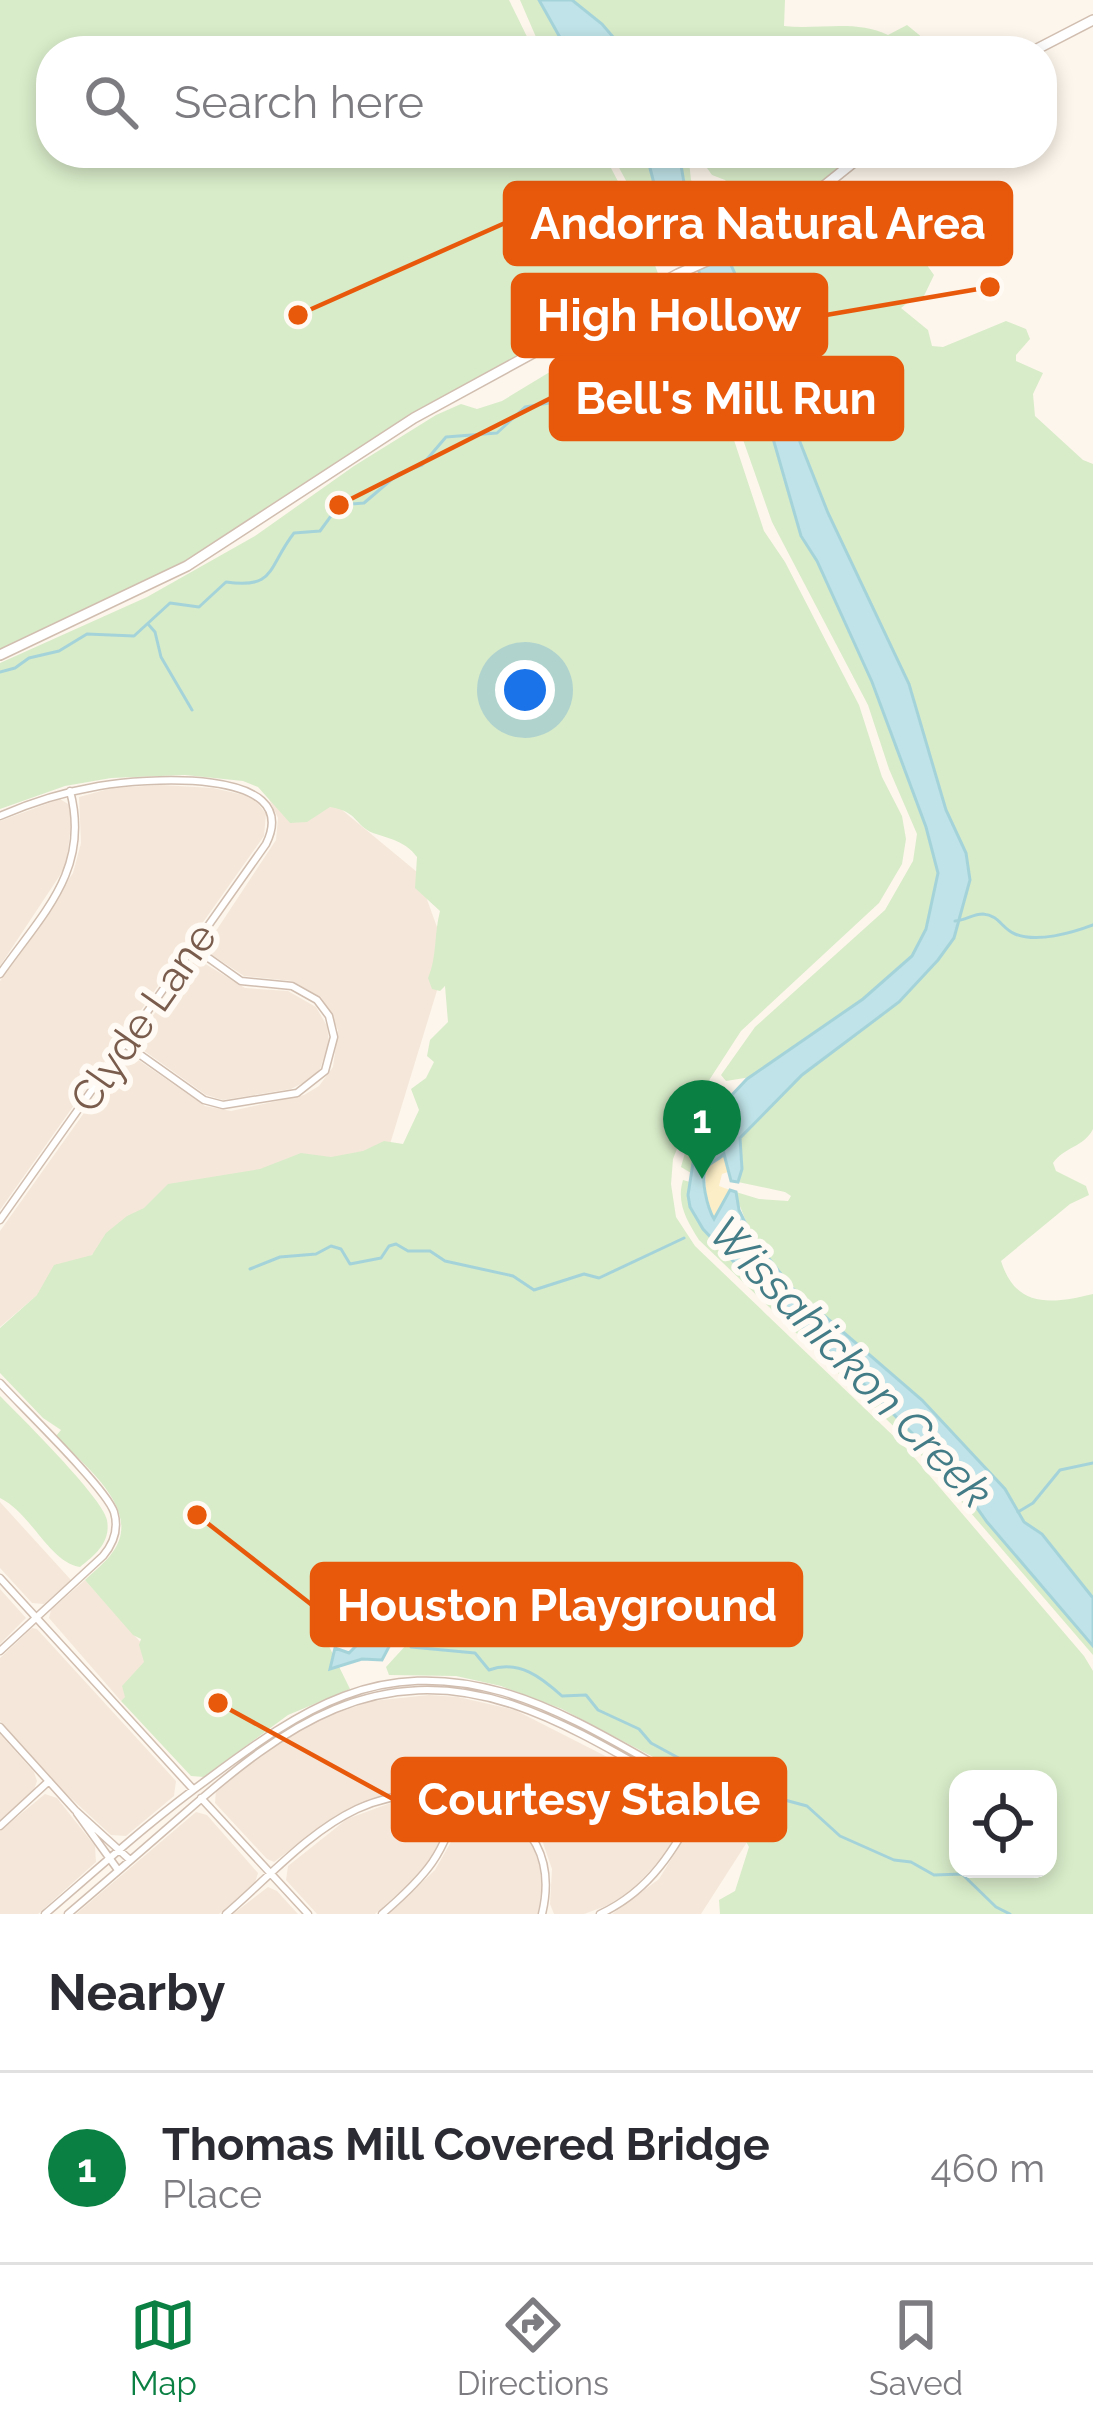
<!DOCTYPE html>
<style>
body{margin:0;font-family:Raleway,sans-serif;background:#f7f7f7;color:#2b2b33}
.controls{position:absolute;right:36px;bottom:36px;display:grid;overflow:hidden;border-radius:24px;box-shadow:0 6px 18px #0003}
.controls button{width:108px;height:108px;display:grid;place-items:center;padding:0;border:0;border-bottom:3px solid #e1e1e2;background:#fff;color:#2b2b33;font:60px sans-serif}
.you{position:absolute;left:525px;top:690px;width:42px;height:42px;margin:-30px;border:9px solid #fff;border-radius:50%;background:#1a73e8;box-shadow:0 0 0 18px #1a73e833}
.badge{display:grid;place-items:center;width:78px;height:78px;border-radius:50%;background:#0b8043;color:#fff;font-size:39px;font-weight:700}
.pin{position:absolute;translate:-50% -99px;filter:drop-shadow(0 3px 6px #0008)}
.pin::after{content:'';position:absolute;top:63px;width:42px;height:36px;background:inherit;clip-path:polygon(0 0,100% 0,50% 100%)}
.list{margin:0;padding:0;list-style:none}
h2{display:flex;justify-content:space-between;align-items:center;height:156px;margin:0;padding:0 48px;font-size:51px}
h2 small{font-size:39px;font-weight:400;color:#7c7c81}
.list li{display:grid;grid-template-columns:78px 1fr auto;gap:36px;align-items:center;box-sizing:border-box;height:192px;padding:0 48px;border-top:3px solid #e1e1e2}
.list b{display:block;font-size:45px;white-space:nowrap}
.list p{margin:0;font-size:39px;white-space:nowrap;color:#7c7c81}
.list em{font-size:39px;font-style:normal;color:#7c7c81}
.icon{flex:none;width:66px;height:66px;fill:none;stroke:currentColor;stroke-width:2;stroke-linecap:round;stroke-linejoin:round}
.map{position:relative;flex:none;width:1093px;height:1914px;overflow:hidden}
.search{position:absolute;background:#fff;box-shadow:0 6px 18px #0003;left:36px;right:36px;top:36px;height:132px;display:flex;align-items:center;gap:30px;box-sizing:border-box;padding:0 42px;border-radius:48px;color:#7c7c81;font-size:45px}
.sheet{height:348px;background:#fff}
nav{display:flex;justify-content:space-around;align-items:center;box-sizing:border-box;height:168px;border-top:3px solid #e1e1e2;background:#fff;font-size:33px;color:#7c7c81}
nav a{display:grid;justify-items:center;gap:6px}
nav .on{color:#0b8043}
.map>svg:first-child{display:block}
.residential{fill:#f5e8da}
.green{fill:#d8ecc9;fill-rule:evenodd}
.sand{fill:#fcefc7}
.water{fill:#bfe3e8;stroke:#a5d3da;stroke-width:3}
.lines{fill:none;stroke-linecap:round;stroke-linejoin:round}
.stream{stroke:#a5d3da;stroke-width:3}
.minor-casing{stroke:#d1beb0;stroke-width:9}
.tertiary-casing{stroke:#d1beb0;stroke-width:12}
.minor{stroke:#fff;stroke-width:6}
.tertiary{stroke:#fff;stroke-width:9}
.labels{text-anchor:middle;stroke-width:12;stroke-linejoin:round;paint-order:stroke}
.street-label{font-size:42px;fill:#7a5c4d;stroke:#fffaf3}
.water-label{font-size:45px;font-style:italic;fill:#437c86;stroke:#fffaf3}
.leader{fill:none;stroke:#e8590c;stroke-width:4.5}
.callout-dot{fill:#e8590c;stroke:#fffaf3;stroke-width:4.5}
.callout{fill:#e8590c;stroke:#e8590c;stroke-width:4.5}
.callout-label{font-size:45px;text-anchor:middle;font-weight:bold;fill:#fff}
</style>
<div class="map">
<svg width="1093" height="1914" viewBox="0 0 1093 1914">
<rect width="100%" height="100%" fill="#fdf6ec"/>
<path class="residential" d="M301,776L417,872L437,927L439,984L387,1154L134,1232L71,1266L0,1327V1231L123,1058L134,1057L205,1106L231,1111L304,1095L319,1086L333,1067L338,1030L321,997L292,981L244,976L209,953L206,946L276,840L278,818L269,799Z
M161,785L213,788L253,797L266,814L264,836L0,1210V981L73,873L81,843L79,797L112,788Z
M60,799L68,804L72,817L66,866L0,966V821Z
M199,960L245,988L288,991L316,1007L327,1026L329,1042L320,1069L309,1080L291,1089L223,1100L206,1095L143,1050L138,1037L189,964Z
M0,1502L71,1580L44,1604L32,1603L0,1568Z
M85,1580L161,1665L121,1701L49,1618L51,1610Z
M0,1589L26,1618L0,1644Z
M32,1628L37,1629L176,1781L174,1796L126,1836L111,1835L63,1791L0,1721V1658Z
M429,1695L458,1697L515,1710L684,1796L691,1805L689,1811L664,1856L631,1891L606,1906L584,1914H554L550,1904L552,1869L543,1843L523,1819L487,1799L435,1789L384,1795L335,1816L274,1862L267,1859L215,1803L216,1789L272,1746L316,1720L372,1701Z
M0,1734L34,1772L37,1781L34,1790L0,1820Z
M45,1794L57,1798L95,1846L96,1862L38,1914H0V1831Z
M422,1798L444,1799L449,1803L451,1813L442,1839L419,1875L375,1914H317L286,1880L288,1866L347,1819L396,1801Z
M467,1804L494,1811L513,1822L531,1841L543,1875L538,1914H389L435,1870L452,1840L461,1809Z
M196,1812L207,1815L258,1873L255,1883L219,1914H76Z
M699,1814H709L751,1836L701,1914H612L659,1879Z
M268,1887L277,1891L298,1914H233Z"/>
<path class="green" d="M0,0H509L534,51H51V153H603L639,221L660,279L403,420L189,561L0,651Z
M520,0H539L562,41L573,51H542Z
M572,0H785L784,26C817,30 856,19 888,35L907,25L939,51H625L602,24Z
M611,153H646L653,183L676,216L685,244L695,258L678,266L662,263L642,210Z
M679,153H855L768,226L725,180L712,175L697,154L689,161L691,180L718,222C687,212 685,180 679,153Z
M927,197L934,200L920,223L914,247L934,275L923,298L912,299L901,308L928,330L932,346L943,347L1006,321L1026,329L1030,339L1016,355V361L1043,373L1033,394L1035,416L1083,460L1093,464V1129C1084,1147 1064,1147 1053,1163L1056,1171L1086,1186L1089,1195L1070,1204L1001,1261C1016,1309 1052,1304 1093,1294V1598L1042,1534L1024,1522L1005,1489L922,1400L792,1288L752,1237L736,1196V1192L759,1199L788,1201L791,1196L785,1192L738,1182L742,1169L740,1137L802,1075L899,1002L938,960L954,938L970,880L966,853L946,810L909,684L828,513L800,442L787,392L782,345L742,289L729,260L760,250L796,222L806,225L824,248C845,243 872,237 888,223C891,221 897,211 901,209C910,203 918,204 927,197Z
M701,272L719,321L764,408L801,535L817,561L872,682L926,827L938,873L926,929L912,956L863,999L751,1077L726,1081L721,1075L755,1027L885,910L913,861L917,834L889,769L868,705L772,522L734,414L685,317L696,299L691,295L675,297L672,285Z
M660,293L665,296L697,370L731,431L764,531L785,562L859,705L882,777L902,816L906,839L902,864L879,903L741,1031L695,1102L673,1159L671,1184L676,1217L695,1246L906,1448L1084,1656L1093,1671V1914H720L719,1900L735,1891L749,1847L740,1831L707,1809L715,1795L712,1788L562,1709L501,1686L456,1676L389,1675L386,1667L407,1644L406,1629L386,1607L387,1601L360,1600L354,1595L334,1611L321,1630L350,1689L288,1715L204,1777L191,1776L121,1701L125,1697L122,1686L144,1662L139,1645L141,1639L133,1635L85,1580C94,1571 105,1563 112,1553C145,1510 82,1464 56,1436L61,1430L43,1418L0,1373V1328L37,1295L54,1265L92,1255L106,1233L127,1216L144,1208L168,1184L260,1169L301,1153L331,1157L363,1151L384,1141L403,1144L419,1110L411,1089L426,1078L434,1062L427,1056L430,1040L448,1022L445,986L440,991L432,989L428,978C437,958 434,933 440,911L415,888L417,857C405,841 390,839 373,833C354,825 359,812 330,807L307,822L290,823L258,787L243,781L185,775L111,778L65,786L0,809V663L147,597L255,536L354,466L436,415L461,404L477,409L502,401L558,367L559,361L553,355L559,348ZM958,1779H1048V1869H958Z
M718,1085L724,1090L718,1107L698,1131L691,1173L681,1167L690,1135Z
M683,1180L690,1182L688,1195L748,1277L861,1381L956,1478L987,1522L1093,1646V1655L909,1441L699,1240C687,1221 676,1203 683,1180Z
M0,1396C20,1416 103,1498 107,1520C111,1542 96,1554 80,1567C49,1562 32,1514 0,1498Z"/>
<path class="sand" d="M724,1153L731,1171L722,1174L719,1186L730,1190L714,1220L707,1205L705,1170Z"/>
<path class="water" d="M539,0H572L602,24L625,51H573L562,41Z
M646,153H679L685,189L719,239L742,289L759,315L778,332L800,442L828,513L909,684L946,810L966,853L970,880L954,938L938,960L899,1002L802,1075L740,1138L742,1169L738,1182L731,1181L724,1154C719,1160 712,1161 707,1167C699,1177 708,1209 714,1219L730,1190L736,1192L739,1210L752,1237L792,1288L922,1400L1005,1489L1024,1522L1042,1534L1093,1598V1646L987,1522L956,1478L861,1381L748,1277L703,1229L690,1207L688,1195L698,1131L747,1079L863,999L912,956L926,929L938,873L926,827L872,682L817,561L801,536L764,407L719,320L676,216L656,191Z
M385,1624L391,1628L392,1641L382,1660L362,1659L330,1669L335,1648L349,1653L372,1630Z"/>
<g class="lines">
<path class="stream" d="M687,318L721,319
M148,624L155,632L161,657L192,710
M0,672L15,668L29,658L59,651L87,634L134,636L170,603L199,607L226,582C276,589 267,568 294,533L320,531L339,505L364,503L398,474L422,465L446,437L497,433L525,407L567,400L606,374L626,347L643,339L655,325L677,320
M955,921C966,920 973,914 983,914C999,915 1002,929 1015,934C1037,943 1072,933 1093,925
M250,1269L280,1257L316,1254L331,1246L341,1249L350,1264L381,1258L389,1246L396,1244L408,1251H430L445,1261L513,1276L534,1290L584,1274L599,1278L684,1238
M1018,1512L1033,1503L1060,1470L1093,1463
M411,1647L475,1653L489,1670C519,1659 542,1678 562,1696L586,1695L598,1710L639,1729L651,1743L710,1775L740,1773L752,1777L781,1799L807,1806L840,1836L894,1860L911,1862L934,1875L962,1874L996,1907L1010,1914"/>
<g class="minor-casing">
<path id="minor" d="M0,816C32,802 64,792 99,786C138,779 305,765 266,844L0,1220
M0,974C42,914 91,870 70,791
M125,1044L204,1100L223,1105L297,1093L325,1071L334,1037L329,1016L317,1000L292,986L241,981L193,947
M0,1383C22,1407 106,1488 114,1512C119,1529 114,1543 103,1556L0,1651
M0,1578L192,1788
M0,1727L75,1810L130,1860
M201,1798L308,1914
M77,1813L118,1870
M0,1826L49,1781
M45,1914C99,1868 151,1820 208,1779C303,1708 378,1657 503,1692C572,1712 637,1756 701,1790V1800
M68,1914C108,1880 147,1846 186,1812C284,1726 376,1659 514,1705C579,1727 640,1768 701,1800
M226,1914C267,1879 308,1832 357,1809C440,1771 569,1801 542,1914
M382,1914C426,1876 446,1854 459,1796
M600,1914C652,1890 674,1849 701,1800"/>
</g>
<g class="tertiary-casing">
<path id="tertiary" d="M1033,51L1093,20
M0,655L187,566L414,418L678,274L762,236L865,153"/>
</g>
<use href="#minor" class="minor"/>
<use href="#tertiary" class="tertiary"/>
</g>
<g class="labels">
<g class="street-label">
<text transform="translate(143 1017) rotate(-55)" y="15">Clyde Lane</text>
</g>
<g class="water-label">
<text transform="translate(851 1362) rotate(46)" y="16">Wissahickon Creek</text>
</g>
</g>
<path class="leader" d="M298 315L505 223M990 287L826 315M339 505L551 398M197 1515L312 1605M218 1703L393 1799"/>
<g class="callout-dot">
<circle cx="298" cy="315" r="12"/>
<circle cx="990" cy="287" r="12"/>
<circle cx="339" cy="505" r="12"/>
<circle cx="197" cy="1515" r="12"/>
<circle cx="218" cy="1703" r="12"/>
</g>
<g class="callout">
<rect x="505" y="183" width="506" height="81" rx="12"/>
<rect x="513" y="275" width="313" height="81" rx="12"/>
<rect x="551" y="358" width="351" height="81" rx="12"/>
<rect x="312" y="1564" width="489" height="81" rx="12"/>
<rect x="393" y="1759" width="392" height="81" rx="12"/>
</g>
<g class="callout-label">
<text x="758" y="239">Andorra Natural Area</text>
<text x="669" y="331">High Hollow</text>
<text x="726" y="414">Bell's Mill Run</text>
<text x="557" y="1621">Houston Playground</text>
<text x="589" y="1815">Courtesy Stable</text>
</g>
</svg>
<div class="controls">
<button><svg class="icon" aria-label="locate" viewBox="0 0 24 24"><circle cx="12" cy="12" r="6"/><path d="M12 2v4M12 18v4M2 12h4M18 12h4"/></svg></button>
</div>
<div class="you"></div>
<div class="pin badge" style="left:702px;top:1179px">1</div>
<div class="search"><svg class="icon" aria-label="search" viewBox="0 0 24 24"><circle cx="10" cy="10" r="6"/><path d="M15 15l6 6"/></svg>Search here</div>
</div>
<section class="sheet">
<h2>Nearby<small></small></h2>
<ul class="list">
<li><span class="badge">1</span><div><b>Thomas Mill Covered Bridge</b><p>Place</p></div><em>460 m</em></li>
</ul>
</section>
<nav>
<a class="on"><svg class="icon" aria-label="map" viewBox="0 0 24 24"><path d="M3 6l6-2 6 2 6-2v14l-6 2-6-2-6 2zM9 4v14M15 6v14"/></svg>Map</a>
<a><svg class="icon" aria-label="directions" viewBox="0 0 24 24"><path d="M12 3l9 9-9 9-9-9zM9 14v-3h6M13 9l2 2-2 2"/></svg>Directions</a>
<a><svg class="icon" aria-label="saved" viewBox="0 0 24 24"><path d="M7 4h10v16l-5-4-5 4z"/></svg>Saved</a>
</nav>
